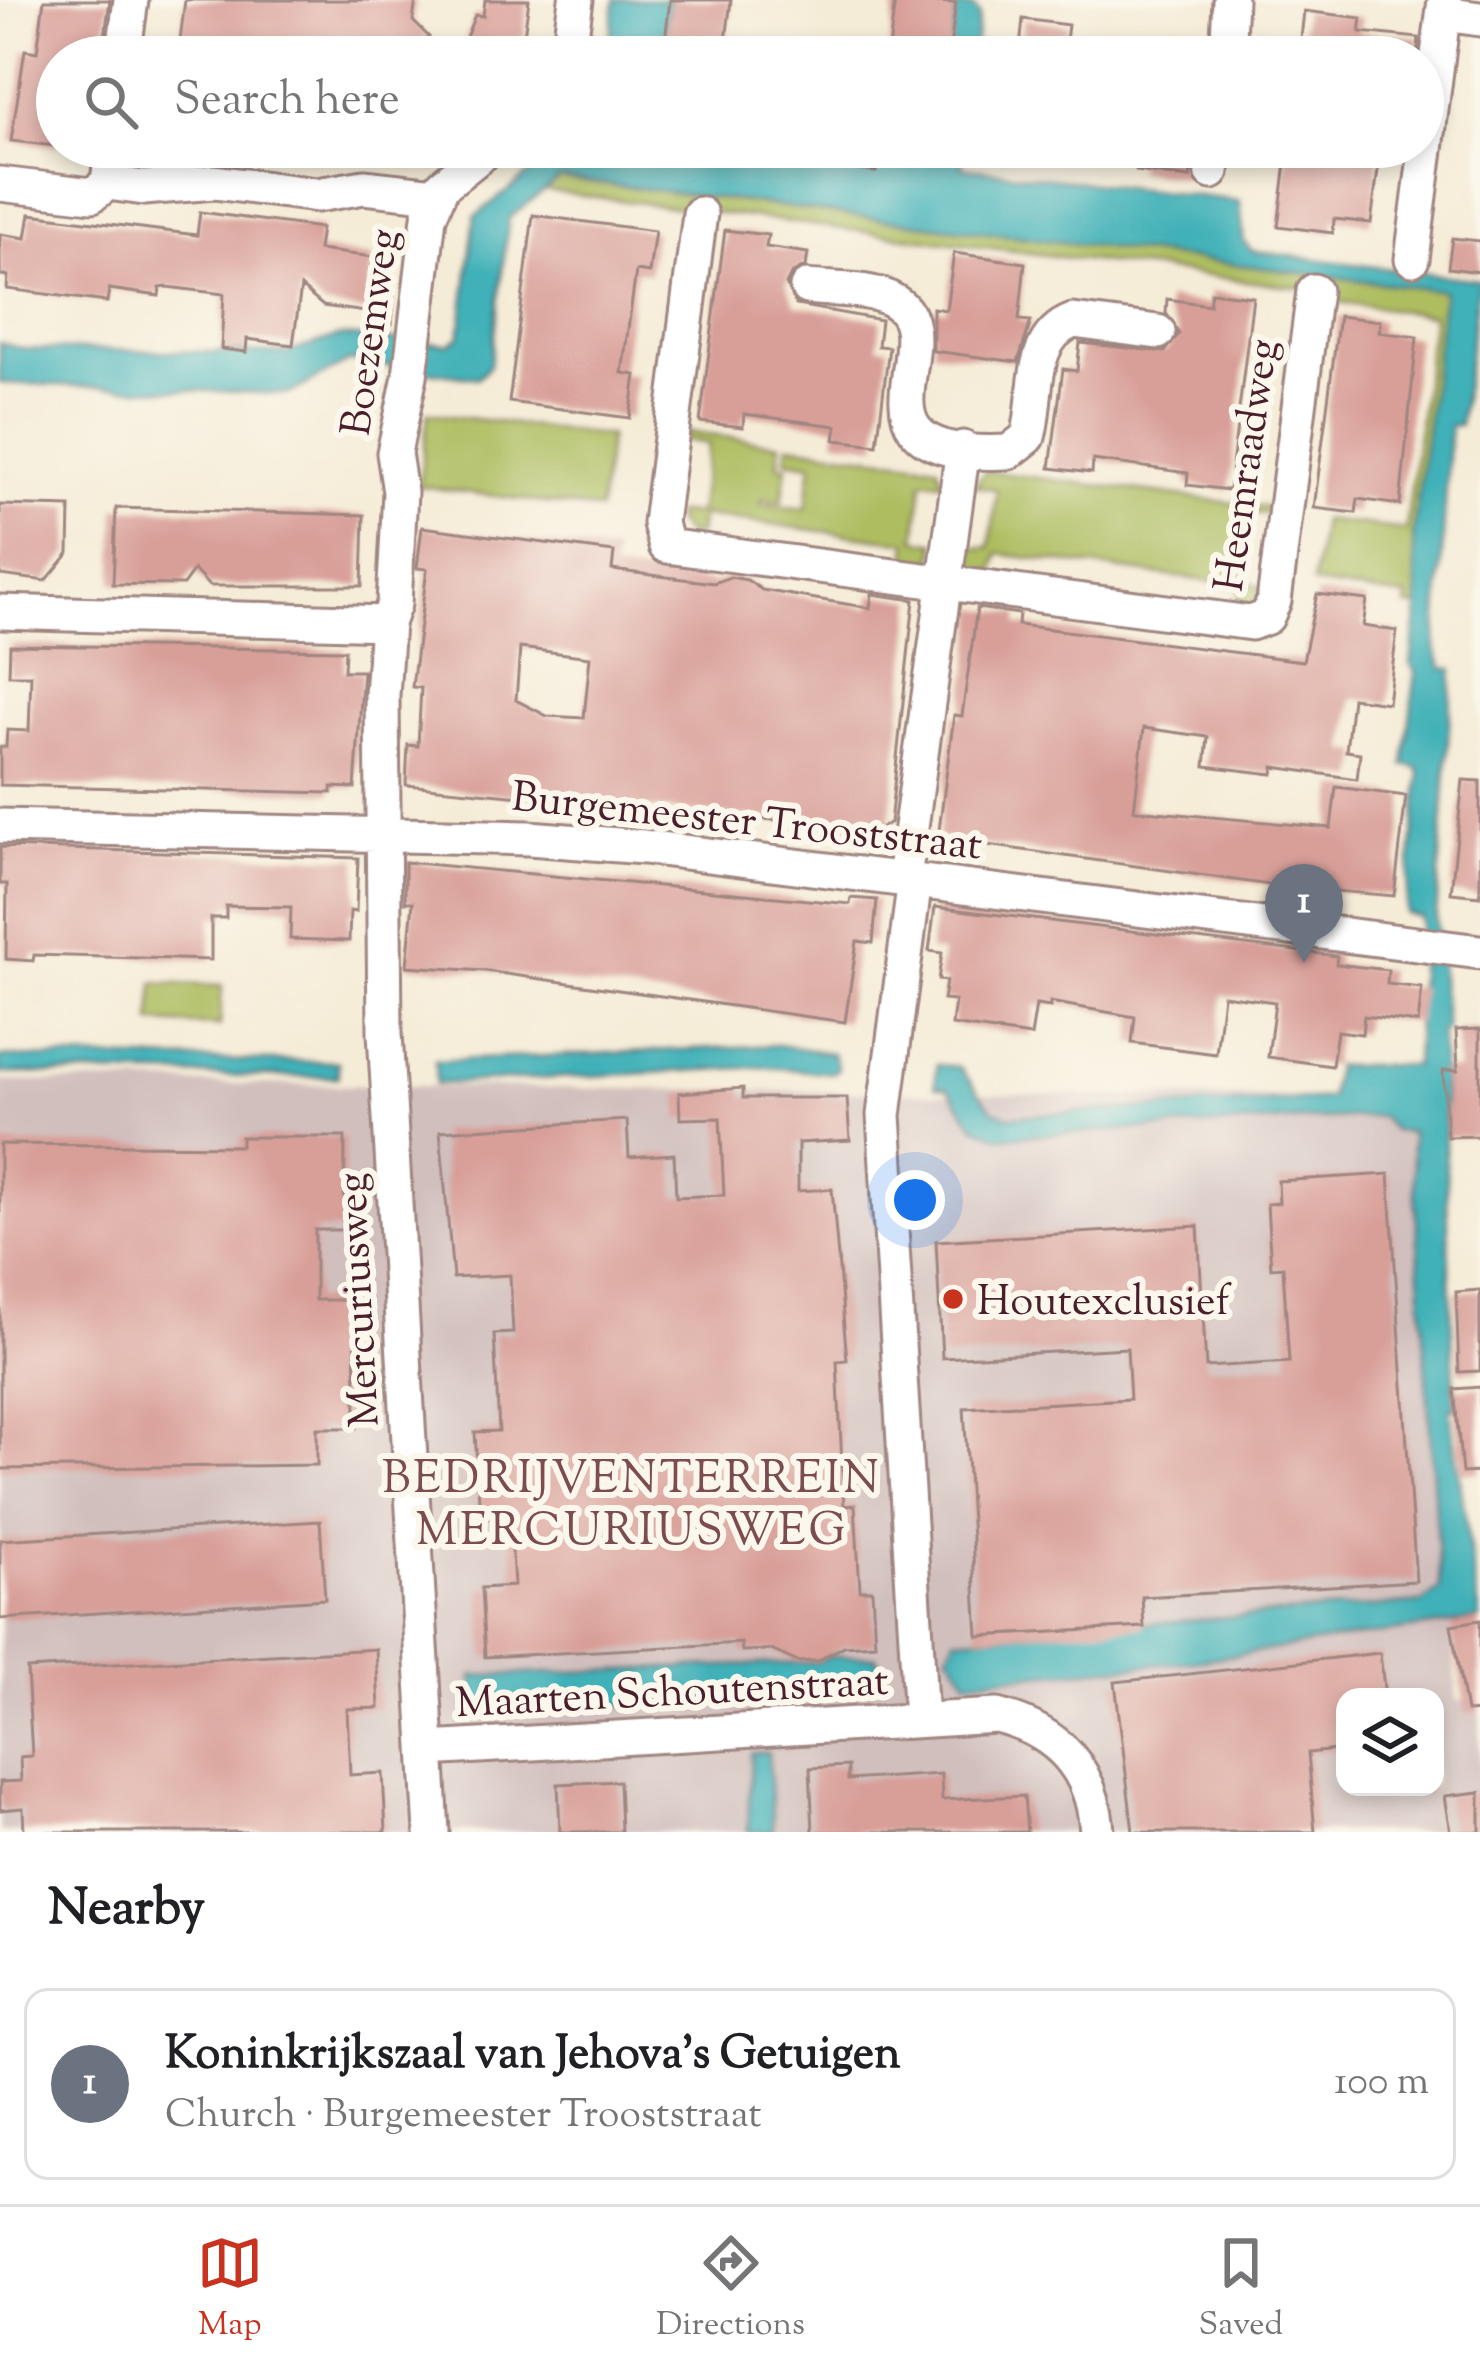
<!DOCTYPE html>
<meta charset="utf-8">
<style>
body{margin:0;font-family:"Sorts Mill Goudy",serif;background:#f6f6f6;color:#202124}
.controls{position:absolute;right:36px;bottom:36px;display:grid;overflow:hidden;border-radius:24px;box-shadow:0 6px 18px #0003}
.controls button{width:108px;height:108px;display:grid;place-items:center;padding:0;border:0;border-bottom:3px solid #e0e0e0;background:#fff;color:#202124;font:60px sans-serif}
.you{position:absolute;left:915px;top:1200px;width:42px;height:42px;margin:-30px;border:9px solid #fff;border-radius:50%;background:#1a73e8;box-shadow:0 0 0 18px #1a73e833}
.badge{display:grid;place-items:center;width:78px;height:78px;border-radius:50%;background:#c8321e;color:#fff;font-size:39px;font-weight:700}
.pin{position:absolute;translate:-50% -99px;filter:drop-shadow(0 3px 6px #0008)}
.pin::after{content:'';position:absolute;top:63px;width:42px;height:36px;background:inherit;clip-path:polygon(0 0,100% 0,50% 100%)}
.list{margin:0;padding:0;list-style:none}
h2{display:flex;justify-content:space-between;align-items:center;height:156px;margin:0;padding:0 48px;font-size:51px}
h2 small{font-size:39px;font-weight:400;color:#757577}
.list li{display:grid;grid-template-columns:78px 1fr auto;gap:36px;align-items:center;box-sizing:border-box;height:192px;margin:0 24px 24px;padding:0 24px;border:3px solid #e0e0e0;border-radius:24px}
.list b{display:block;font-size:45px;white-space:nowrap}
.list p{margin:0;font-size:39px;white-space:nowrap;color:#757577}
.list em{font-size:39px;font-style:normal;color:#757577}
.icon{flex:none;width:66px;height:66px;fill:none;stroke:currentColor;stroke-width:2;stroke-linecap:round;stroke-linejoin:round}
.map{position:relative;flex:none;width:1480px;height:1832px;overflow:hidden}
.search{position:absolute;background:#fff;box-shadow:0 6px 18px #0003;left:36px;right:36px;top:36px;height:132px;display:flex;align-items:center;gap:30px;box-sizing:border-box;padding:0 42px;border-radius:66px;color:#757577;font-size:45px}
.sheet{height:372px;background:#fff}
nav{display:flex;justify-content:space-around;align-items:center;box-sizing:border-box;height:168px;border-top:3px solid #e0e0e0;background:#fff;font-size:33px;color:#757577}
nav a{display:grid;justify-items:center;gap:6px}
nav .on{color:#c8321e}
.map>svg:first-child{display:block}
.industrial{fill:#d1bfbd;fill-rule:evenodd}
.green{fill:#adbd61;stroke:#7c6e46;stroke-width:3}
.water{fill:#40b1b8;stroke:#456872;stroke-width:3}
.building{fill:#d89f98;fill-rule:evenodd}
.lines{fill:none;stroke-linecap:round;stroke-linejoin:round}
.minor-casing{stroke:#a08681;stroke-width:39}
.minor{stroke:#fff;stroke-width:33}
.poi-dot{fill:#c8321e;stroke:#fbf7ec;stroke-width:4.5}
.labels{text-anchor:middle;stroke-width:12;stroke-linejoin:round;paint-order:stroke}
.street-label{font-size:42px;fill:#4a1f2b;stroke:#fbf7ec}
.poi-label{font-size:42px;fill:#4a1f2b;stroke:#fbf7ec;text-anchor:start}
.neighbourhood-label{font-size:45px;letter-spacing:3px;fill:#7c4c51;stroke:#fbf7ec}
</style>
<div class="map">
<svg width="1480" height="1832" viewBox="0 0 1480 1832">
<rect width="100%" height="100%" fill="#fbf7ec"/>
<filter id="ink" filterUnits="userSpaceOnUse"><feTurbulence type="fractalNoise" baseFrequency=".00833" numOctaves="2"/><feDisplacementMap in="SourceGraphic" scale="24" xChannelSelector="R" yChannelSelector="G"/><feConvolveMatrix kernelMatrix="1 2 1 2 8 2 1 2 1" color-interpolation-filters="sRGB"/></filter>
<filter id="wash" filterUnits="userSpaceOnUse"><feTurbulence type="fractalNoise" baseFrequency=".004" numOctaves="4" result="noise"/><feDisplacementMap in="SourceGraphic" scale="48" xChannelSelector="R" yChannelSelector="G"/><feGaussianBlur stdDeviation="2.7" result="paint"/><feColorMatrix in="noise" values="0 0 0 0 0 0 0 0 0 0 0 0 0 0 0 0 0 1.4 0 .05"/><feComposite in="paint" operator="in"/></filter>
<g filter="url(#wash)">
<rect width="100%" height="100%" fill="#f5ecd7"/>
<path class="industrial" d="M0,1081L1423,1099L1457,1700L1480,1701V1832H0ZM1345,1697H1435V1787H1345Z"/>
<path class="green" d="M560,178L1445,291L1413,536L1418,607L1407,606V597L1313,584L1322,520L1406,530L1433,315L1332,301L1333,292L548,191L545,187Z
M428,413L609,436L599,510L419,486Z
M684,432L781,444L778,465L787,466L782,502L762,499L761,504L806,509L812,464L786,460L788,445L937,465L944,482L923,481L916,539L936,543L934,561L906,563L908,542L702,516L697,536L687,535L676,523V513L698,514L708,444L685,440Z
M986,471L1272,508L1270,514L1248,513L1240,580L1262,586L1253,608L1238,605L1239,585L999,554L993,574L973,572L965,561L966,548L990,547L997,490L974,485Z
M154,983L222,986L220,1026L152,1023Z"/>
<path class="water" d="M615,0H670L663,57H608Z
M956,5L974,8L979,14L974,57H949Z
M564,147H711V152L875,172L879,147H963L962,167L1240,201L1244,242L1252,251L1479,280L1459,426H1450L1436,649L1443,668L1453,669L1436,919L1446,1030L1441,1031L1455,1408L1450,1410L1480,1619L1195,1661L967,1680L949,1653L955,1638L1422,1603L1440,1589L1411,1132L1393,1131L1380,1116L1000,1137L975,1126L948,1088L935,1086L937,1065L959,1067L992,1109L1009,1116L1330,1098L1335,1066L1415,1065L1421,917L1405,913L1420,775L1418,768L1404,765L1416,672L1411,664L1418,609L1413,536L1444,291L560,178L509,218L490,365L477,378L350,361L289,394L0,383V343L25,349L286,353L340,336L448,344L460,336L475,216Z
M778,1045L833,1053L838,1069L832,1073L764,1067L436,1084L435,1061Z
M0,1057L338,1062V1077L0,1073Z
M829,1656L876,1657L881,1671L870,1686L783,1692L758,1705L731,1697L476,1716L473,1676L818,1662Z
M768,1752L773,1832H748L751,1753Z"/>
<g id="blocks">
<path class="building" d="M44,0H110L102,57H57V146L11,141L25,50L37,52Z
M185,0H416L413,21L429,37L407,57H325V52L265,45L263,57H178Z
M485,0H529L521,57H458L475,15L483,16Z
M670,0H731L724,57H663Z
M895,0L956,3L949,57H888Z
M1304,11L1362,18L1360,32L1419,38L1417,57H1299Z
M1023,19L1068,25L1064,57H1019Z
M806,147H879L876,172L805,163Z
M1139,147H1194L1190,178L1136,171Z
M1288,147H1381L1371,223L1334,219L1333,233L1278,226Z
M200,212L321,228L318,250L373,257L366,312L323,306L301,287L293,345L247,339L246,352L221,349L224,294L167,287L160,288L159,296L109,289L107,302L7,289L8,276L0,275V234L26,238L30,214L197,235Z
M533,215L655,231L649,273L636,271L622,373L636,375L630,418L509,402Z
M725,230L768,235L766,247L808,253L806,266L791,274L786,284L796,305L881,320L878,346L889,347L877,445L835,440L837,426L744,414L743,427L700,422Z
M1452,238L1480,241V272L1448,268Z
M954,253L1025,263L1019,320L1031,321L1018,362L933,351V308L946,310Z
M1211,292L1253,297L1229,490L1187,485L1188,473L1093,460L1092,473L1050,468L1063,369L1077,371L1080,343L1165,352L1179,334L1166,313L1167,299L1209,305Z
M369,298L393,300L392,324L367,322Z
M1339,316L1381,321L1379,332L1417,337L1400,505L1358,499L1356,513L1314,508Z
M0,505L70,507L69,553L46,581L0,575Z
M116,508L364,515L362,586H209L194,570L183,585L113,584Z
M422,527L614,552L612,570L714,583L730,577L747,580L762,590L870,608L872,594L914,600L890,823L877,830L406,785L408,745L418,746L421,688L412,687L427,569L417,568ZM520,648L590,657L584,718L547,716L516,700Z
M1317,594L1367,600L1363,626L1397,631L1388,703L1352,698L1346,751L1360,753L1357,779L1274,767L1273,774L1205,766L1208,737L1144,728L1134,810L1331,828L1336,787L1406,796L1394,896L1277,886L938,838L954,715L962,716L977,608L1019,614L1018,625L1303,661Z
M10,645L345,650L344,671H363L355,788L332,787V793L0,785V747H6L7,730L29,731L31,675H9Z
M1463,780L1480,781V896L1451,893Z
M0,847L358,858L356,912L350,911L349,941L290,939L291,907L226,906V918H211V960L34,955L33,961L6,959L7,884H0Z
M405,862L850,904L851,898L877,900L873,943L857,941L845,1022L485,971L407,966L413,902H405Z
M935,907L1337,956L1336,964L1388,970L1387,984L1422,988L1418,1023L1364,1016L1362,1034L1337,1031L1332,1066L1268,1057L1275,1002L1223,995L1216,1054L1132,1043L1135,1017L1050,1002V1007L1036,1005L1031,1036L952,1025L955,1001L943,1000L946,981L938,980L942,953L929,951Z
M1480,1029V1136L1447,1137L1443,1070H1458L1456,1030Z
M743,1088V1098H847L850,1140L798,1143V1191L832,1189L847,1360L837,1361L844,1506L855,1505L860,1590H872L875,1644L844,1646L818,1661L798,1662L771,1650L742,1651L741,1643L485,1657L481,1588L514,1586L510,1517L480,1519L475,1432L499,1431L494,1334L513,1333L510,1275L453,1278L440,1131L627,1120L629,1157L674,1154L676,1197L724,1195L720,1118L680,1119L679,1093Z
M241,1137H345L344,1230H315V1300H355L356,1428H317V1465L0,1469V1144L241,1146Z
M1389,1174L1416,1581L1142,1597L1144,1627L978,1636L964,1408L1130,1399L1127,1348L942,1358L936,1241L1198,1226L1206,1367L1289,1362L1283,1267L1271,1268L1267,1204L1279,1203L1278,1181Z
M1480,1290V1371L1459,1372L1456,1292Z
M1480,1387V1472L1462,1473L1454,1389Z
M320,1521L325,1599L0,1619V1540Z
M1480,1620V1711L1466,1712L1451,1625Z
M376,1649L379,1708L347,1709L350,1775L383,1773L386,1832H24L23,1808L0,1810V1782L21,1781L20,1757L32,1756L27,1669Z
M1380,1653L1385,1697H1345V1749L1308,1753L1315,1832H1133L1115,1682Z
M848,1766V1780L941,1774L942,1800L1024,1796L1027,1832H813L810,1768Z
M619,1781L621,1832H560L558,1784Z
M1480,1792V1832H1451L1445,1796Z"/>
</g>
</g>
<g filter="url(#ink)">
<use href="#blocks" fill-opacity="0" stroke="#a08681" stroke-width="3"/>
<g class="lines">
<g class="minor-casing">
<path id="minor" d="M1444,14L1480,19
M123,57L131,0
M568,57L576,0
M1227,57L1230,0
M112,147L108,183L144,188L214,182L317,195L364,187L435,195
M1212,172L1215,147
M0,184L92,195L108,183
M700,214L660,523L666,546L1251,623L1267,617L1274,601L1314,291
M1412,259L1445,0
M807,287C832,290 869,288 890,299C962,334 824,461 1009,452L1028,437C1039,398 1027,338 1073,321L1158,332
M0,612L387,623
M0,826L529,838L644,847L1480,952
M904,878L963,448
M915,880L884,1115L921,1720
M428,1749L997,1716C1057,1731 1093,1768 1097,1832
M432,1832L385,1033L382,695L387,623L394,604L400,492L394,453L410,376L429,217L442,186L491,147"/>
</g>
<use href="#minor" class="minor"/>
</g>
</g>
<circle class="poi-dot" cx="953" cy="1299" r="12"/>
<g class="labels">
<g class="street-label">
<text transform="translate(368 332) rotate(-82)" y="15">Boezemweg</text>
<text transform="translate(1244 465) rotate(-82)" y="15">Heemraadweg</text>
<text transform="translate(747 819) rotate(6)" y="15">Burgemeester Trooststraat</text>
<text transform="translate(356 1300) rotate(-93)" y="15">Mercuriusweg</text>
<text transform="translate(672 1690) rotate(-3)" y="15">Maarten Schoutenstraat</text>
</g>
<g class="poi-label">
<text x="977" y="1314">Houtexclusief</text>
</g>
<g class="neighbourhood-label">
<text x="632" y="1492">BEDRIJVENTERREIN<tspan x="632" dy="52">MERCURIUSWEG</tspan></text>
</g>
</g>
</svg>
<div class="controls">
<button><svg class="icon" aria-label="layers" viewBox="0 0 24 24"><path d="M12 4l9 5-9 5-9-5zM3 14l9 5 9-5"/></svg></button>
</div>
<div class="you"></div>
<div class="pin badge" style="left:1304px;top:963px;background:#6b7280">1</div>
<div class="search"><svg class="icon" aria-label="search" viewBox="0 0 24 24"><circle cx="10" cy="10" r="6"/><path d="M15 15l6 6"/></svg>Search here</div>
</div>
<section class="sheet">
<h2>Nearby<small></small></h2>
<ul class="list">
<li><span class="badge" style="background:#6b7280">1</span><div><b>Koninkrijkszaal van Jehova's Getuigen</b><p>Church · Burgemeester Trooststraat</p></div><em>100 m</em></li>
</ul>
</section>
<nav>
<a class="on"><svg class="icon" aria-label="map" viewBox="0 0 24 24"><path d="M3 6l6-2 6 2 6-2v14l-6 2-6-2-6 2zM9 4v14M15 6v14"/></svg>Map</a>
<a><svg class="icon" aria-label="directions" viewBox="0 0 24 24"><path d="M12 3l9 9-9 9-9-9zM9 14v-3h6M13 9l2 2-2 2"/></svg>Directions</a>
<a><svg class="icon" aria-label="saved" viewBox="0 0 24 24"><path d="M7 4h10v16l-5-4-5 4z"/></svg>Saved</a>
</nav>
